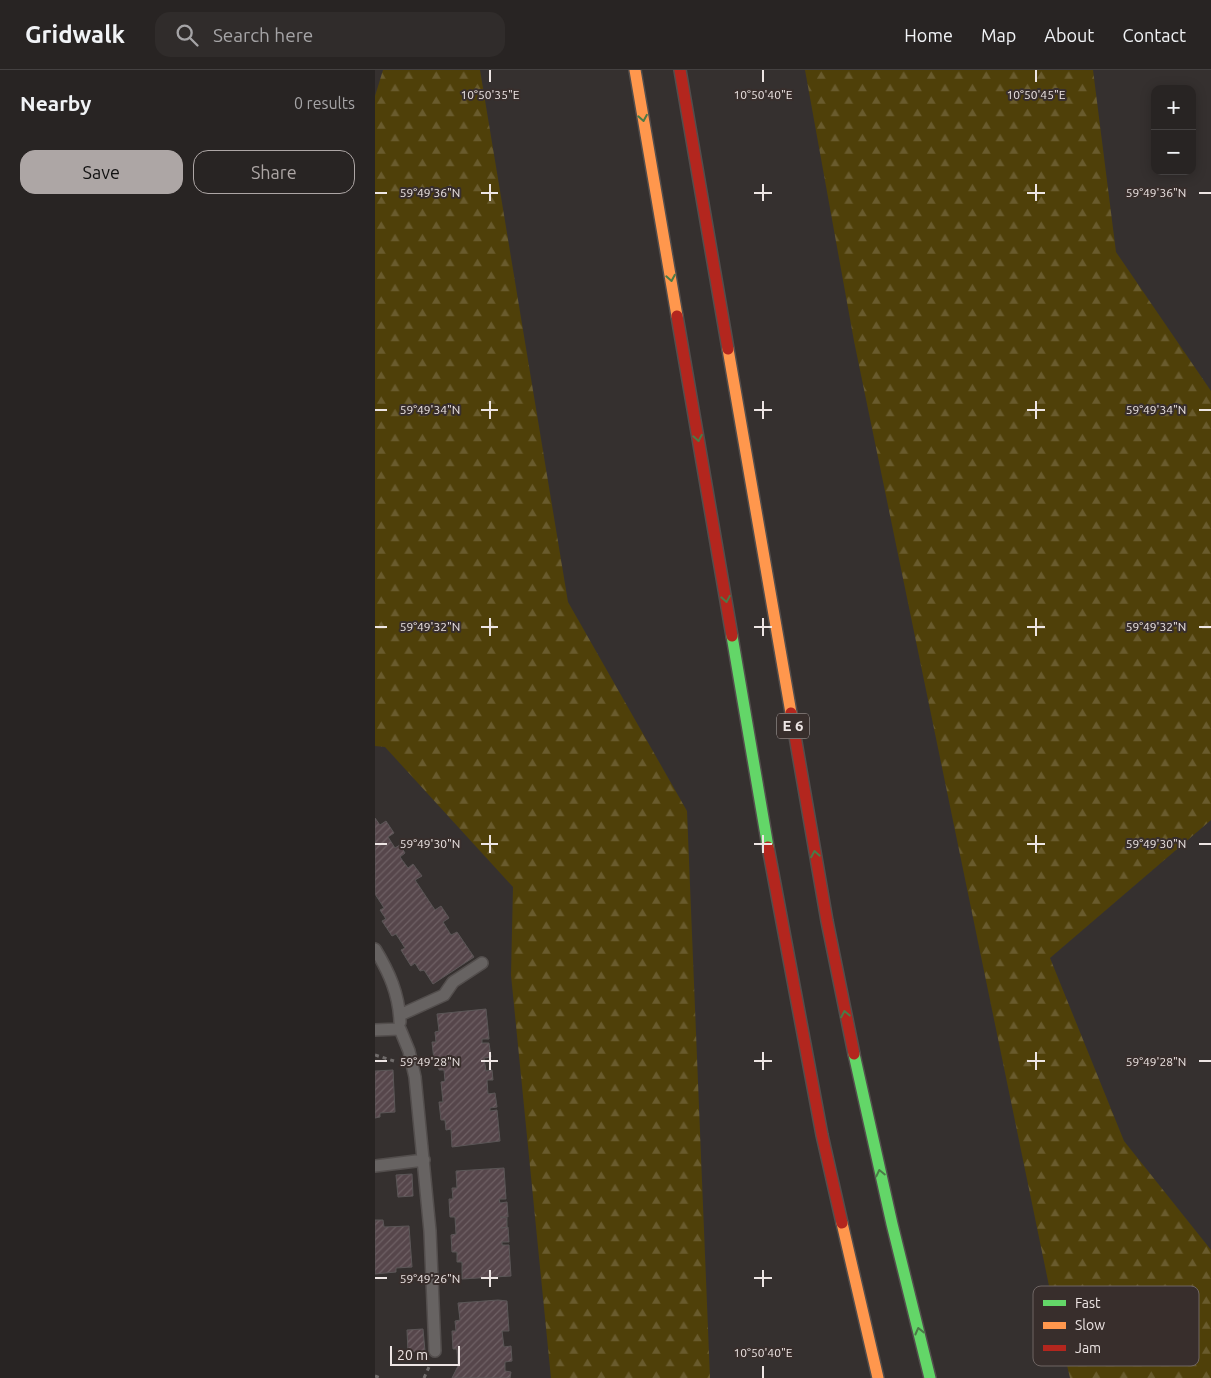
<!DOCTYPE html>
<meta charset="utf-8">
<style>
body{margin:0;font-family:Ubuntu,sans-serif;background:#302c2b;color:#f1f3f6}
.controls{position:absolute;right:15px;top:15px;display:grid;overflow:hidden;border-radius:10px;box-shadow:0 2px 12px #0003}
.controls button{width:45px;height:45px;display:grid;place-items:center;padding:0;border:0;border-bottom:1px solid #444141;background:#282423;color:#f1f3f6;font:25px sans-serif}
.scale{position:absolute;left:15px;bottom:12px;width:70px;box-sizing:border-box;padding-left:5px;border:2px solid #ede5e4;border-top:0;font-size:14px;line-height:18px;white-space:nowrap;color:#ede5e4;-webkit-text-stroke:4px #382e2c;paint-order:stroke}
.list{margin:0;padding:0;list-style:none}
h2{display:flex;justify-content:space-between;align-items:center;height:65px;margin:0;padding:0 20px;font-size:21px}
h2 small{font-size:16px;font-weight:400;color:#a5a4a6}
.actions{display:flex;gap:10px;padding:15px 20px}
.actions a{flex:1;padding:11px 0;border:1px solid #ada6a5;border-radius:15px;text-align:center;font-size:18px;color:#ada6a5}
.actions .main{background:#ada6a5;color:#111}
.icon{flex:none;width:28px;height:28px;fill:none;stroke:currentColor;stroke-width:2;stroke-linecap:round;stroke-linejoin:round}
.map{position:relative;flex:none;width:836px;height:1308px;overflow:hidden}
header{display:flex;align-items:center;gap:30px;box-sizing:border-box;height:70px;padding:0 25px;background:#282423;border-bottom:1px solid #444141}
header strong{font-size:24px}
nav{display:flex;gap:28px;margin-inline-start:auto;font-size:18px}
.search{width:350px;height:45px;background:#302c2b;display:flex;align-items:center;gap:12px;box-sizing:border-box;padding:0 18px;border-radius:15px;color:#a5a4a6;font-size:19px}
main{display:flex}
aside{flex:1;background:#282423}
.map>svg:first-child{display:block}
.forest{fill:url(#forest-firs)}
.building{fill:url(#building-hatch);stroke:#5b5657}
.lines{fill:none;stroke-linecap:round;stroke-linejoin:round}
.lane-casing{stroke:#534e4d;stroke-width:14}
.fast-casing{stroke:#534e4d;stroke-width:14}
.slow-casing{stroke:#534e4d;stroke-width:14}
.jam-casing{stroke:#534e4d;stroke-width:14}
.path{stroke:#706c6b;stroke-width:3;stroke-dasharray:4 4;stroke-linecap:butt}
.lane{stroke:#676362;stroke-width:11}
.fast{stroke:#63d668;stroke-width:11}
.slow{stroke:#ff974d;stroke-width:11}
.jam{stroke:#b3261e;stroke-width:11}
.oneway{stroke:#4b7a47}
.ticks{fill:none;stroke:#ede5e4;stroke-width:2}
.labels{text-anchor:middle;stroke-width:4;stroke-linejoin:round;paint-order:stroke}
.shield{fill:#382e2c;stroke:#b7aead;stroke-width:1}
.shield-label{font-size:15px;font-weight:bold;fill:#ede5e4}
.key{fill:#382e2c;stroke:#6e6563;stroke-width:1}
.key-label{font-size:14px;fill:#ede5e4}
.ticks-label{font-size:12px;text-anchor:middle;fill:#ede5e4;stroke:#382e2c;stroke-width:4;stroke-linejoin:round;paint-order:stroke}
</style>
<header>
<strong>Gridwalk</strong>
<div class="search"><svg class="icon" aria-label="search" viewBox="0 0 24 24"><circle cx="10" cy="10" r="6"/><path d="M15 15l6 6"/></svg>Search here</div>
<nav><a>Home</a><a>Map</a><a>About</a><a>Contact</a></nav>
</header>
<main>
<aside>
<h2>Nearby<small>0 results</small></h2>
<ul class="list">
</ul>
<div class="actions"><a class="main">Save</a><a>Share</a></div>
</aside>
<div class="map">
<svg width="836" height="1308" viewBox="0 0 836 1308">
<defs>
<pattern id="forest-firs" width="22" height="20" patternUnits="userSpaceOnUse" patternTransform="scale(1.25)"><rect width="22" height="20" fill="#4f4009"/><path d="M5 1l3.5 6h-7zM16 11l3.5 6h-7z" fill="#695b2d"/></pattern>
<pattern id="building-hatch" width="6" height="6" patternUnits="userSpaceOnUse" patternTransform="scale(1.25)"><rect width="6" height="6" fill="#56464b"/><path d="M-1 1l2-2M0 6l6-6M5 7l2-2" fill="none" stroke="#6f6165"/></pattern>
</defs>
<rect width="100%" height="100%" fill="#35302f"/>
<path class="forest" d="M8,0H105L193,532L312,741L335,1308H176L136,905L138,817L10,677L0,676V26Z
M430,0H718L741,182L836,321V750L675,888L749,1071L836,1180V1308H695L679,1240L479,271Z"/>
<path class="building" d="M0,748L5,755L11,751L19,763L13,767L20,778L25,775L30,783L25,787L33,798L38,794L47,806L40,810L60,840L66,836L74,848L68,852L76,865L82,862L99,887L58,914L49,900L45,901L40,893L36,896L26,880L30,878L21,864L17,866L7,851L11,849L5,840L9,838L0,824Z
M111,939L114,969H107V973H114L116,987L109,988L111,1001L117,1000L118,1010H112L113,1024L120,1023L122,1037L115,1038V1041L122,1040L125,1071L77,1077L76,1059L71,1060L70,1050H66L64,1032H68L66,1012L70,1011L69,1000H64L63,990H59L57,972H61L60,962L64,961L62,944Z
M18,1000L20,1042L5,1043V1047L0,1048V1001Z
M129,1098L131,1129H124L125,1133L132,1132L133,1147H125L132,1148V1157L126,1158L133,1157L134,1172H127V1175H134L136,1206L87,1209V1192H82V1182H77L76,1165L81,1164L80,1147H75L74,1129H78L77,1118H82L81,1101Z
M37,1104L38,1126L23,1127L21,1105Z
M0,1150H8L9,1157L34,1156L37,1197L21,1198V1202L0,1204Z
M123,1230L132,1231L134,1261H127L129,1277L136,1276L137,1291L130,1292V1301L136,1302L135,1308H77L83,1296L82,1279H78L77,1261H81L80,1251L85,1250L83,1233Z
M48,1259L50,1281L33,1282L32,1260Z"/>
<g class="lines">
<g class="lane-casing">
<path id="lane" d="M0,879C14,902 24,924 25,952
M25,945L69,925L78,912L107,893
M0,960L25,959L34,981L40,1007L55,1161L60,1281
M0,1096L49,1090"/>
</g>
<g class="fast-casing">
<path id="fast" d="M357,566L393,777
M479,984L517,1154L555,1308"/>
</g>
<g class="slow-casing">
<path id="slow" d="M260,0L302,246
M353,279L416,643
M467,1153L503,1308"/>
</g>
<g class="jam-casing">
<path id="jam" d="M305,0L353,279
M302,246L357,566
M416,643L452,851L479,984
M393,777L447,1065L467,1153"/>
</g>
<path class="path" d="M0,985L19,991
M0,1306L5,1308
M49,1308L54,1297"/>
<use href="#lane" class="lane"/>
<use href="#fast" class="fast"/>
<use href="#slow" class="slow"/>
<use href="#jam" class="jam"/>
</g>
<defs><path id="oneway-chevron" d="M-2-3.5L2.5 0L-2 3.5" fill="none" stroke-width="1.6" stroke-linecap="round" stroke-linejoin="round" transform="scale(1.25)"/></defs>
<g class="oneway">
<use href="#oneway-chevron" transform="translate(268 48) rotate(80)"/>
<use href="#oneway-chevron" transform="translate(296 208) rotate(80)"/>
<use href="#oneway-chevron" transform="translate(323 368) rotate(80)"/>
<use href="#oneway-chevron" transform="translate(351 529) rotate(80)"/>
<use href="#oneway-chevron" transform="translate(440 784) rotate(-100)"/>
<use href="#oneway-chevron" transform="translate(470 944) rotate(-101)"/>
<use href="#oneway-chevron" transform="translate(505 1103) rotate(-103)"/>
<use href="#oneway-chevron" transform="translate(544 1261) rotate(-104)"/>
</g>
<path class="ticks" d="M115,0V12M388,0V12M661,0V12M115,114V131M388,114V131M661,114V131M0,123H12M106,123H123M379,123H397M652,123H670M824,123H836M115,331V349M388,331V349M661,331V349M0,340H12M106,340H123M379,340H397M652,340H670M824,340H836M115,548V566M388,548V566M661,548V566M0,557H12M106,557H123M379,557H397M652,557H670M824,557H836M115,765V783M388,765V783M661,765V783M0,774H12M106,774H123M379,774H397M652,774H670M824,774H836M115,982V1000M388,982V1000M661,982V1000M0,991H12M106,991H123M379,991H397M652,991H670M824,991H836M115,1200V1217M388,1200V1217M0,1208H12M106,1208H123M379,1208H397M388,1296V1308"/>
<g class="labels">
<rect class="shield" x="402" y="643.5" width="32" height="25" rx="4"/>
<g class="shield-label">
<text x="418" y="661">E 6</text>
</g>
</g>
<rect x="658" y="1216" width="166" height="80" rx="8" class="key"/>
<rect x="668" y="1230" width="23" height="6" fill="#63d668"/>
<rect x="668" y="1252" width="23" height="7" fill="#ff974d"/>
<rect x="668" y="1275" width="23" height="6" fill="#b3261e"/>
<g class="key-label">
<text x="700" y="1238">Fast</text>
<text x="700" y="1260">Slow</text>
<text x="700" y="1283">Jam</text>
</g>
<g class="ticks-label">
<text x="115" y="29">10°50'35"E</text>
<text x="388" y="29">10°50'40"E</text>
<text x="661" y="29">10°50'45"E</text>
<text x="55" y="127">59°49'36"N</text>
<text x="781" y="127">59°49'36"N</text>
<text x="55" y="344">59°49'34"N</text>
<text x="781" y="344">59°49'34"N</text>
<text x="55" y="561">59°49'32"N</text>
<text x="781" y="561">59°49'32"N</text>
<text x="55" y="778">59°49'30"N</text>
<text x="781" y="778">59°49'30"N</text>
<text x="55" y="996">59°49'28"N</text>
<text x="781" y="996">59°49'28"N</text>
<text x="55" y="1213">59°49'26"N</text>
<text x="388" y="1287">10°50'40"E</text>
</g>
</svg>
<div class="controls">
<button>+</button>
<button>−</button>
</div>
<div class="scale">20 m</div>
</div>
</main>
